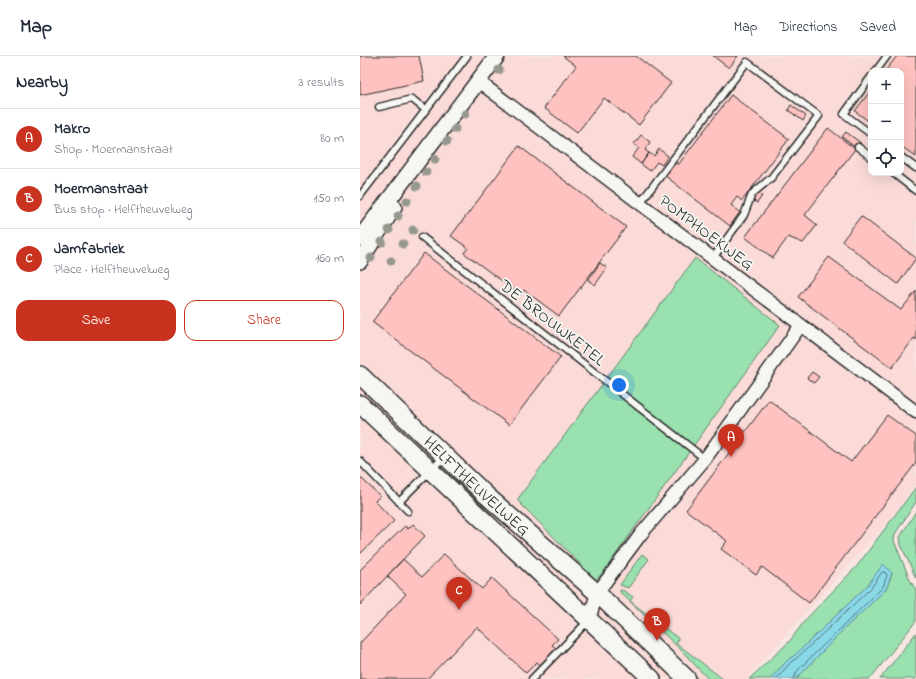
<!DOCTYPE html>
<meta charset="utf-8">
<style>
body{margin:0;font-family:"Indie Flower",sans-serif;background:#f6f6f7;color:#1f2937}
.controls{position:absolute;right:12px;top:12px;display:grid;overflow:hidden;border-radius:8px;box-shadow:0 4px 16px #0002}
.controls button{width:36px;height:36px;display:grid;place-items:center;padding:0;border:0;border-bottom:1px solid #e0e1e3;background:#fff;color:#1f2937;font:20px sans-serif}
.you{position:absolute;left:259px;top:329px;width:14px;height:14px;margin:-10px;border:3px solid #fff;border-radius:50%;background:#1a73e8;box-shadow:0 0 0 6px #1a73e833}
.badge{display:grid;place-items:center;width:26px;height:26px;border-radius:50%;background:#c8321e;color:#fff;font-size:13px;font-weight:700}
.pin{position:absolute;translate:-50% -33px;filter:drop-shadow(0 1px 2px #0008)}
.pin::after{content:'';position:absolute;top:21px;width:14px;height:12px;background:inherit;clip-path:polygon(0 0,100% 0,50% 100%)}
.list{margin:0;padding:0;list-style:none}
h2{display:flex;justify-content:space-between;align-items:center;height:52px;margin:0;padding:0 16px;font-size:17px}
h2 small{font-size:13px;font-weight:400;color:#747a83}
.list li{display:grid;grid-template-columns:26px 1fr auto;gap:12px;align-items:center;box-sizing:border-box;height:60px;padding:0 16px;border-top:1px solid #e0e1e3}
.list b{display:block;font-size:15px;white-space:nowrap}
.list p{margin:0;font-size:13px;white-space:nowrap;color:#747a83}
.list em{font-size:13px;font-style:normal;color:#747a83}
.actions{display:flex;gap:8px;padding:12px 16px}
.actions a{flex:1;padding:9px 0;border:1px solid #c8321e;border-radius:12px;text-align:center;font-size:14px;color:#c8321e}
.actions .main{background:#c8321e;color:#fff}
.icon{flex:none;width:22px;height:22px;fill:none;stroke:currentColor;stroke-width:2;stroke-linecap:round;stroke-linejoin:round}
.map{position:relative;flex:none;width:556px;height:623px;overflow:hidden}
header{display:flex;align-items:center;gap:24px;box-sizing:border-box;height:56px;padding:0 20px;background:#fff;border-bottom:1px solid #e0e1e3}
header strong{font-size:19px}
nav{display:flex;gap:22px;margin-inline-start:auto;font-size:14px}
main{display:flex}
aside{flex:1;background:#fff}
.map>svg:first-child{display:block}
.built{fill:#fadbd8;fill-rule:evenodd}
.green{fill:#99e1af;stroke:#62866d}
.water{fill:#8ad9e9;stroke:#64939d}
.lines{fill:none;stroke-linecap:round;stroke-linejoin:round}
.shore{stroke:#517177;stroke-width:1}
.building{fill:#fec2c0;stroke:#2b2b2b}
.service-casing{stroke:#2b2b2b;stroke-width:9}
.minor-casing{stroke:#2b2b2b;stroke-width:15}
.tertiary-casing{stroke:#2b2b2b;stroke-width:18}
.secondary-casing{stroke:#2b2b2b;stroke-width:20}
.service{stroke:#f6f6f2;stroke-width:6}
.minor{stroke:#f6f6f2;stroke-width:12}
.tertiary{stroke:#f6f6f2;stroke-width:15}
.secondary{stroke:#f6f6f2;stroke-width:17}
.tree{fill:#969890}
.labels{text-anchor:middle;stroke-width:3.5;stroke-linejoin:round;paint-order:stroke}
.street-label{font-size:17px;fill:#2b2b2b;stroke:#f6f6f2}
</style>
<header>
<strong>Map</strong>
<nav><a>Map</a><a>Directions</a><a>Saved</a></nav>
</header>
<main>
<aside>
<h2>Nearby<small>3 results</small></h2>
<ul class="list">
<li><span class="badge">A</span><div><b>Makro</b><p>Shop · Moermanstraat</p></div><em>80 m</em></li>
<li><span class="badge">B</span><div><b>Moermanstraat</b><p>Bus stop · Helftheuvelweg</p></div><em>150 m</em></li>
<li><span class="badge">C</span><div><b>Jamfabriek</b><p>Place · Helftheuvelweg</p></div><em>160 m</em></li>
</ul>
<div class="actions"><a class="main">Save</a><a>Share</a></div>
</aside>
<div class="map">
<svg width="556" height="623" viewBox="0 0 556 623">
<rect width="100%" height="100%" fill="#f8e6e3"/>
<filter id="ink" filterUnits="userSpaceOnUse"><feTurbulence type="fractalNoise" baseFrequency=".025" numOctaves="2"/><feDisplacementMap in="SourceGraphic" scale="8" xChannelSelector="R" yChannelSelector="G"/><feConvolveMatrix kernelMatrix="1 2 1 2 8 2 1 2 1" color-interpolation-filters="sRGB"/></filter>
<g filter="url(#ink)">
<path class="built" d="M0,0H556V428L529,464L386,623H0ZM511,15H541V117H511Z"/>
<path class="green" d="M335,202L420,269L244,515L236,524L157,444Z
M556,431V446L535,478L534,485L550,524L556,534V565L510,623H436L483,574L526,533L532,518L523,509L508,529L435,599L429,603L410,623H389L429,586L447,562L497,510Z
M556,455V522L541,489L540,481Z
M282,498L289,503L268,532L260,529Z
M260,534L264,535L273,541L270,545L319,583L316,587L363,623H348L322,595L260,536Z
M556,577V623H520Z"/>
<path class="water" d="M523,508L532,517L526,533L483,574L436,623H410L429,603L435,599L508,529Z"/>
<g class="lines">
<path class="shore" d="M416,623L431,606L438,601L511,532L522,516H525L527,519L523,531L437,615L434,623"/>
</g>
<path class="building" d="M0,0H59L64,25L0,39Z
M203,0H276L311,27L279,69L244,42L217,77L184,52L216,10Z
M353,0H378L369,12Z
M537,0H556V101L541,90V15H525Z
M511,34V67L495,55Z
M371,39L429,83L382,145L377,141L371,149L380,156L370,170L304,119L314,105L318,109Z
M431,49L446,60L443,65L428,54Z
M468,72L495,93L445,159L457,169L443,187L428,181L413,202L385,181Z
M486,76L501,87L496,92L482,81Z
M281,79L290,86L285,94L289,97L281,108L272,101L279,92L274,88Z
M159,90L266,171L199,260L164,234L161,239L104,197L108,192L91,180Z
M299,93L308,100L302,109L297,106L290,115L281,108L289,97L294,100Z
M398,137L402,140L397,147L392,144Z
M501,160L556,202L538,228L482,185Z
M64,197L201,301L149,369L12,266Z
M469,201L541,254L556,235V284L554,282L532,312L438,241Z
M240,207L247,212L235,229L228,224Z
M452,316L459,321L454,327L447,322Z
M409,344L491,406L527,359L556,380V407L449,547L402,511L396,519L361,493L367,485L326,454Z
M0,421L20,440L15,445L34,465L0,498Z
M53,468L65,480L0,549V514L45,470L48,473Z
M84,498L122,533L132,522L198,583L192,589L197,593L181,610L177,606L166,617L117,571L67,623H0V587L46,538L27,520L43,503L62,521Z"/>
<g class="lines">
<g class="service-casing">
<path id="service" d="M516,15L527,0
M511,21L484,58L511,78
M19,51L52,43L66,54
M498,91L511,101
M541,101L556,112
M533,117L556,135
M0,140L107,0
M280,147L387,6L459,60L411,122L392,138L384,159L353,202
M62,181L345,403
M0,405L48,455
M39,446L84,401
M172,623L228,565"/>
</g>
<g class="minor-casing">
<path id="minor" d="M118,25L556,356
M229,564L237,537L281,478L345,403L441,269"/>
</g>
<g class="tertiary-casing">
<path id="tertiary" d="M0,182L137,0
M0,205L34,151"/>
</g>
<g class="secondary-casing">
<g id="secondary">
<path id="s1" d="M0,319L126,439L237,537L327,623"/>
<path d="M0,348L292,623"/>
</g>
</g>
<use href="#service" class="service"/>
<use href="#minor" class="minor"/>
<use href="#tertiary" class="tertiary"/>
<use href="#secondary" class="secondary"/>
</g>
<g class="tree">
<circle cx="139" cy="14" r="4.5"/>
<circle cx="105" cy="58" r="4.5"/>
<circle cx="95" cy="73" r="4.5"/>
<circle cx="87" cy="85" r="4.5"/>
<circle cx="75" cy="103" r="4.5"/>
<circle cx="66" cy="116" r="4.5"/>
<circle cx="57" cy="130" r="4.5"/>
<circle cx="47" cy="145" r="4.5"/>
<circle cx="38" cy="160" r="4.5"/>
<circle cx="29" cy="174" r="4.5"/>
<circle cx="53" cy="174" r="4.5"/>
<circle cx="22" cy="186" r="4.5"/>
<circle cx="43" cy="188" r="4.5"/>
<circle cx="11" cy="202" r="4.5"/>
<circle cx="31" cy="205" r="4.5"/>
</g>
</g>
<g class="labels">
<g class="street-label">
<text transform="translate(347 176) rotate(37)" y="6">POMPHOEKWEG</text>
<text transform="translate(193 266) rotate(38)" y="6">DE BROUWKETEL</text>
<text dy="6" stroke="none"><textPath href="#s1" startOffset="161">HELFTHEUVELWEG</textPath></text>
</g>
</g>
</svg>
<div class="controls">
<button>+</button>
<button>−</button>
<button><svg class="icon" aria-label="locate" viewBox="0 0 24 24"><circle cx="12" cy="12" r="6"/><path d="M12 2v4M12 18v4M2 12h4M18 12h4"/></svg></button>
</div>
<div class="you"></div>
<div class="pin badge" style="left:371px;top:401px">A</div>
<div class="pin badge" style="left:297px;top:585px">B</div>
<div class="pin badge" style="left:99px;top:554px">C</div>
</div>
</main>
